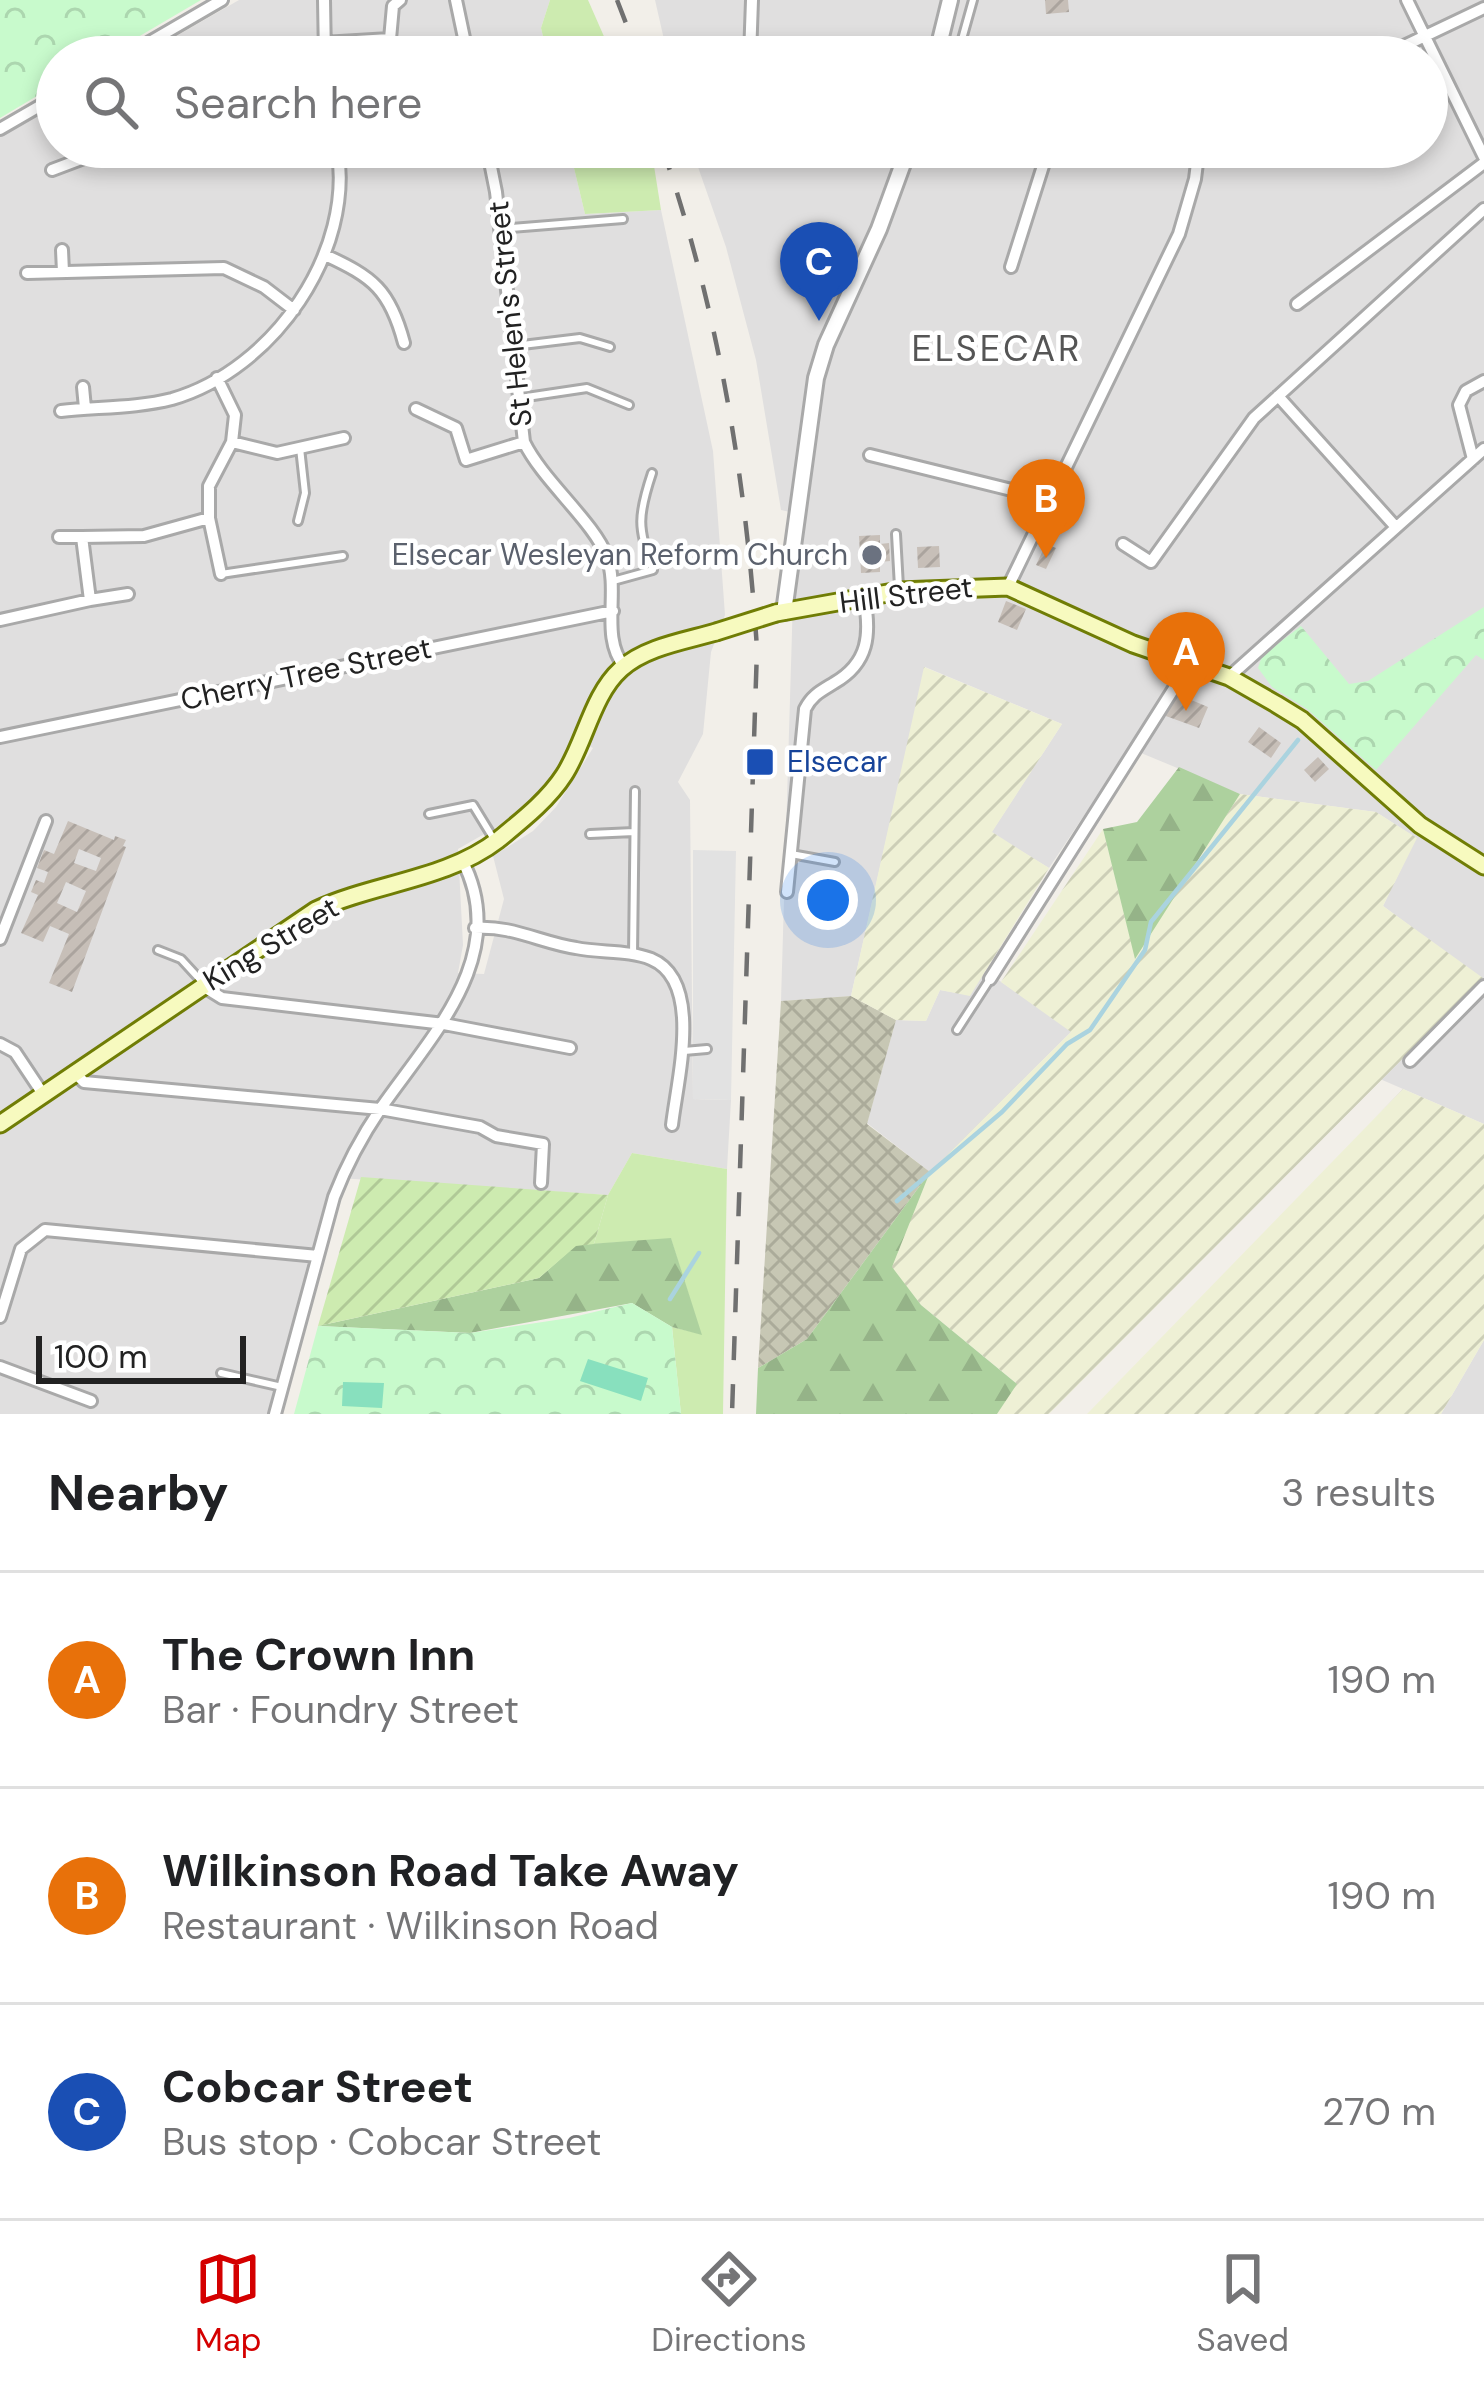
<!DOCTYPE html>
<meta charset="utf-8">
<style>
body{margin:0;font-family:"DM Sans",sans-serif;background:#f2f2f2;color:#202124}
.scale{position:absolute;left:36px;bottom:30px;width:210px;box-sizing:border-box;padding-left:12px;border:6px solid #222;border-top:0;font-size:33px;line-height:42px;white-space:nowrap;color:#222;-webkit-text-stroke:9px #fff;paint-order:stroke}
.you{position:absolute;left:828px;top:900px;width:42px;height:42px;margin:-30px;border:9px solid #fff;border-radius:50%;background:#1a73e8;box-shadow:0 0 0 18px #1a73e833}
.badge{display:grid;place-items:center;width:78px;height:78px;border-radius:50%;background:#d40000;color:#fff;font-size:39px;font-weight:700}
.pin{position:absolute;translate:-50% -99px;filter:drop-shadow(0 3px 6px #0008)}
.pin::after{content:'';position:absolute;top:63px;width:42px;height:36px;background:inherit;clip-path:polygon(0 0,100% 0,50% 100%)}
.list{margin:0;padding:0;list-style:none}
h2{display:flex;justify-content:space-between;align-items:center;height:156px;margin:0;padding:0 48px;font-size:51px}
h2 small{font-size:39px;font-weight:400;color:#757577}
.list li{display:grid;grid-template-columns:78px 1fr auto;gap:36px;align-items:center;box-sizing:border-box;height:216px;padding:0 48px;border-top:3px solid #e0e0e0}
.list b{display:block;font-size:45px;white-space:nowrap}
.list p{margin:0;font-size:39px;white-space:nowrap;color:#757577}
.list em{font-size:39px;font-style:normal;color:#757577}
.icon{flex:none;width:66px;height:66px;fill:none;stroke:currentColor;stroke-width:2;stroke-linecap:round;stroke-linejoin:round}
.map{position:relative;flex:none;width:1484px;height:1414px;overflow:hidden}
.search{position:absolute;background:#fff;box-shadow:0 6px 18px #0003;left:36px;right:36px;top:36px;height:132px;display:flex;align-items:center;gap:30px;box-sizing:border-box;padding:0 42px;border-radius:66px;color:#757577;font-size:45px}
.sheet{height:804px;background:#fff}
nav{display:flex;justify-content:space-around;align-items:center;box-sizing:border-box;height:168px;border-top:3px solid #e0e0e0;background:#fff;font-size:33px;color:#757577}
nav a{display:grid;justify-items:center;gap:6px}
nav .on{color:#d40000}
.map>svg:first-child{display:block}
.residential{fill:#e0dfdf;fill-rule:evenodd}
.construction{fill:url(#construction-cross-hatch)}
.farmland{fill:url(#farmland-furrows)}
.grass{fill:#cdebb0}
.forest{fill:url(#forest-firs)}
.park{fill:url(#park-crowns)}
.garden{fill:url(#garden-furrows)}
.pitch{fill:#88e0be}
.parking{fill:#e2e2e2}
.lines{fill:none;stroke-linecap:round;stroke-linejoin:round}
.stream{stroke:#aad3df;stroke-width:4.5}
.building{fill:url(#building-hatch);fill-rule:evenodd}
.service-casing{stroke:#a9a9a9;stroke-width:12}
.minor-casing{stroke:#a9a9a9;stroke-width:16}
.tertiary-casing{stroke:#a9a9a9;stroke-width:20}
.secondary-casing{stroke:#707d05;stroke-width:21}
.service{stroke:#fff;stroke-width:6}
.minor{stroke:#fff;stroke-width:10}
.tertiary{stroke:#fff;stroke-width:14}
.secondary{stroke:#f7fabf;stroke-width:15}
.rail{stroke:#707070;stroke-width:4.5;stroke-dasharray:24 24;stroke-linecap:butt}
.secondary-bridge-casing{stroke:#707d05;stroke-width:21;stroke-linecap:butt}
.secondary-bridge{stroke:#f7fabf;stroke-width:15}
.worship-dot{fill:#6b7280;stroke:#fff;stroke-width:4.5}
.transit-dot{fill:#1a4fb4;stroke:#fff;stroke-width:4.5}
.labels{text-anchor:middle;stroke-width:9;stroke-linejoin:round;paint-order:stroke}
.street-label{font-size:30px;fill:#222;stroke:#fff}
.worship-label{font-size:30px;fill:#5b616d;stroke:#fff;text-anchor:end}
.transit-label{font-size:30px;fill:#164399;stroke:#fff;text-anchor:start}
.quarter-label{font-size:36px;letter-spacing:3px;fill:#555;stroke:#fff}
</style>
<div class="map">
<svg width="1484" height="1414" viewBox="0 0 1484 1414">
<defs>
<pattern id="construction-cross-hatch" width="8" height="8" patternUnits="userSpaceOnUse" patternTransform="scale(3)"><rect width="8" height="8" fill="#c7c7b4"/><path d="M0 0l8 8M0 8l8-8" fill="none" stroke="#abab9a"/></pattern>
<pattern id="farmland-furrows" width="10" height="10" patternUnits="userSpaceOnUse" patternTransform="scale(3)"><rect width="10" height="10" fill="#eef0d5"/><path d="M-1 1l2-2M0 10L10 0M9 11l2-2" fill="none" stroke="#ccceb7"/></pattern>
<pattern id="forest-firs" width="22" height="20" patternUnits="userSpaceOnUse" patternTransform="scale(3)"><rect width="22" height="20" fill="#add19e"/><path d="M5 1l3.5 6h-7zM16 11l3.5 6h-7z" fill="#95b388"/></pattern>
<pattern id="park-crowns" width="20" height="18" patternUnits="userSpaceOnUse" patternTransform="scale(3)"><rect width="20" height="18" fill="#c8facc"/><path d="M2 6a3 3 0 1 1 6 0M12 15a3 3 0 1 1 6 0" fill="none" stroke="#acd6af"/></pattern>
<pattern id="garden-furrows" width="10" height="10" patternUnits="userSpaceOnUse" patternTransform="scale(3)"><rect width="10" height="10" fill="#cdebb0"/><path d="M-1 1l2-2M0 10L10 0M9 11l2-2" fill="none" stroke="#b0c997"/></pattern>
<pattern id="building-hatch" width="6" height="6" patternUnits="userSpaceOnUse" patternTransform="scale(3)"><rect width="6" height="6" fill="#c7bfb8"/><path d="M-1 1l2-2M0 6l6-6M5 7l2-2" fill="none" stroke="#aba49e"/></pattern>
</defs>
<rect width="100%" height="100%" fill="#f2efe9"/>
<path class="residential" d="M239,0H550L541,28L548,57H140Z
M655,0H1484V1124L1380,1079L1482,979L1383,906L1416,838L1376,812L1240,794L1129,748L1049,868L991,833L1062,724L925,667L851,996L781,1001L793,598L804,515L781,510L756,360L726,247L691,147H1427V57H668Z
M57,104V147H569L585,214L661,210L713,451L725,615L711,652L703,734L678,782L690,800L693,1099L731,1100L727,1169L632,1153L608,1195L338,1178L275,1414H0V137ZM581,742L593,748L556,807L533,831L493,856L504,899L484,974L458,973L463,945L458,849L526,810Z
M984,970L1072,1031L930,1172L867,1123L896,1020L926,1021L940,990L969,995Z
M1484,1340V1414H1441Z"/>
<path class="construction" d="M851,996L896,1020L867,1124L930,1172L807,1339L758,1368L781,1001Z"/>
<path class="farmland" d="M924,667L1062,724L992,832L1049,868L970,996L940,990L926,1021L896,1020L851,996Z
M1240,794L1376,812L1417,838L1383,906L1483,978L1049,1414H997L1016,1383L921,1305L891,1267L930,1172L1071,1032L1001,982L1103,829L1135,957Z
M1403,1089L1484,1124V1340L1441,1414H1087Z"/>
<path class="grass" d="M550,0H588L613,57H548L541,28Z
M569,147H651L661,210L585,214Z
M632,1153L727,1169L723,1414H681L672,1327L701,1334L671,1239L594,1244L608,1195Z"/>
<path class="forest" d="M1179,767L1240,794L1135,959L1103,829L1137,822Z
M930,1172L892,1267L921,1305L1017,1384L997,1414H756L758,1368L807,1339Z
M671,1238L702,1335L672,1327L632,1303L470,1333L318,1326L539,1278L576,1245Z"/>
<path class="park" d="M0,0H201L104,57H57V84L0,118Z
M1484,607V660L1476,655L1376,770L1307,709L1272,687L1258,668L1262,656L1301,626L1349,684L1368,681Z
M632,1303L672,1327L681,1414H294L318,1326L470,1333L569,1318Z"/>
<path class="garden" d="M361,1177L608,1195L594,1244L576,1246L539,1278L318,1326Z"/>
<path class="pitch" d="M588,1359L648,1378L641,1401L580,1381Z
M343,1382L384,1383L382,1408L342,1406Z"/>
<path class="parking" d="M693,850L736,851L731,1100L693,1099Z"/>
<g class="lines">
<path class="stream" d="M897,1201L1002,1112L1067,1044L1090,1030L1145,950L1151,922L1298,740
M670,1299L699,1253"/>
</g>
<path class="building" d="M1045,0H1068L1069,12L1046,14Z
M880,535V544L889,543L890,561L880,562V572L861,573L859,536Z
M1046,544L1056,548L1046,569L1036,565Z
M939,546L940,567L918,568L917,547Z
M1006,601L1026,609L1017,630L998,622Z
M1177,694L1208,707L1199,728L1163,715Z
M1259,727L1281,743L1271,758L1248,742Z
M1318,757L1329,769L1315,782L1304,770Z
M68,821L114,840L115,836L126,840L123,846L126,847L72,992L49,983L69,934L50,926L43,942L21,933L38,895L31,892L36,880L44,883L48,872L37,868L44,850L54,854ZM79,849L101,858L96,871L74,863ZM66,882L86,891L77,912L57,903Z"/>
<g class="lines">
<g class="service-casing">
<path id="service" d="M957,57L973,0
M500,229L623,219
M514,346L580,338L610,347
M520,398L587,388L629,405
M298,521L305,493L300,448
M896,534L899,587
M221,574L343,556
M613,581L653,570C637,528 638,515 652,473
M429,814L473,805L495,841
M590,834L634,832
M791,854L835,862
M158,950L181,959L204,984
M633,955L635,791
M957,1030L990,979
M684,1051L707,1049
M221,1373L282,1387"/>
</g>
<g class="minor-casing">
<path id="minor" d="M324,0L325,57
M456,0L468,57
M1407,0L1484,157
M323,43L390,39L393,6L400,0
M124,57L222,0
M750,57L752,0
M1381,57L1484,8
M0,129L57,96
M487,147L496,192L524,442C543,481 594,522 607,557C620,591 600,637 624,666
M1321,147L1324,157
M52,170L113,147
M62,250L63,272
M325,255C373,277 390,290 404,343
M1011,267L1049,147
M27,273L224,268L264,287L294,310
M1297,304L1484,163
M217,378L235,415L232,442L209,486V518L221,574
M83,387L85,408
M1278,396L1394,525
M416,409L456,428L466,460L524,442
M61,411C97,407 137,408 172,399C273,370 356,251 337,147
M232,442L277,453L344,438
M870,455L1052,500
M1473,459L1459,405L1466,391L1484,381
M59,537H82
M1123,544L1151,562L1254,418L1484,209
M1008,587L1179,234L1195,179L1199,147
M90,600L128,594
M0,620L90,600L82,537L144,536L209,518
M1229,677L1484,449
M0,737L613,611
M787,892L805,709C812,695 821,691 834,683C869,663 871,634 864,597
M475,928C511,925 542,943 576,948C600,953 629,950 651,959C704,981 677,1080 672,1125
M0,939L46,821
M990,979L1190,663
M201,985L222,998L444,1024L570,1048
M0,1044L15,1052L43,1094
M1410,1061L1484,986
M75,1073L84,1082L380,1109L480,1127L496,1136L543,1144L541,1183
M0,1317L21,1249L45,1230L318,1256
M0,1367L91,1401
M275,1414L334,1197C346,1166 362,1136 381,1108C431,1036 512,955 462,860"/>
</g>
<g class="tertiary-casing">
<path id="tertiary" d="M936,57L950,0
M784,612L816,378L826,345L879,229L909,147"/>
</g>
<g class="secondary-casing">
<path id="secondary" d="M776,613L899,591L1008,587L1133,644L1229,677L1276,704L1302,720L1420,825L1484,866
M0,1124L316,910C374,883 446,880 498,840C521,821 548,800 564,775C585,743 592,695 621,669C645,647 685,641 716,632"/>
</g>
<use href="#service" class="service"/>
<use href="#minor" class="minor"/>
<use href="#tertiary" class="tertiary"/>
<use href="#secondary" class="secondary"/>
<path class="rail" d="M617,0L639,57
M662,147C718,309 746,478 757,649L732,1414"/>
<g class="secondary-bridge-casing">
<path id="secondary-bridge" d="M716,632L776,613"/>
</g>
<use href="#secondary-bridge" class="secondary-bridge"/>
</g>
<circle class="worship-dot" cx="872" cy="555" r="12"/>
<rect class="transit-dot" x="745" y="747" width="30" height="30" rx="6"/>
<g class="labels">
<g class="street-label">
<text transform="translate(510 314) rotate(-96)" y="10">St Helen's Street</text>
<text transform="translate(906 595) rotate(-7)" y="10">Hill Street</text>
<text transform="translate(306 674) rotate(-12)" y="10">Cherry Tree Street</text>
<text transform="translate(271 944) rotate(-31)" y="10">King Street</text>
</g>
<g class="worship-label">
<text x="848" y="565">Elsecar Wesleyan Reform Church</text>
</g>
<g class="transit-label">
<text x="787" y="772">Elsecar</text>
</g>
<g class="quarter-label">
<text x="997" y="361">ELSECAR</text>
</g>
</g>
</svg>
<div class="scale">100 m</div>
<div class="you"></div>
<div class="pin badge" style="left:1186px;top:711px;background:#e8710a">A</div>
<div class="pin badge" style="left:1046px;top:558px;background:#e8710a">B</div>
<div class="pin badge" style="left:819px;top:321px;background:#1a4fb4">C</div>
<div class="search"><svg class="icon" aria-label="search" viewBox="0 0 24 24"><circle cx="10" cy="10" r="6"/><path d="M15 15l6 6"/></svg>Search here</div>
</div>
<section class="sheet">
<h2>Nearby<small>3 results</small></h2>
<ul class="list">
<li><span class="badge" style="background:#e8710a">A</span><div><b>The Crown Inn</b><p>Bar · Foundry Street</p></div><em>190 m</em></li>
<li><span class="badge" style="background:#e8710a">B</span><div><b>Wilkinson Road Take Away</b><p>Restaurant · Wilkinson Road</p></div><em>190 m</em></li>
<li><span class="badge" style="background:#1a4fb4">C</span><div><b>Cobcar Street</b><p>Bus stop · Cobcar Street</p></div><em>270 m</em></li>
</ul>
</section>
<nav>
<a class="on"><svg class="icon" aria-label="map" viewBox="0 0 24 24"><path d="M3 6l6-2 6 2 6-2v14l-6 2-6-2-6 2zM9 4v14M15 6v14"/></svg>Map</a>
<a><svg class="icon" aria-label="directions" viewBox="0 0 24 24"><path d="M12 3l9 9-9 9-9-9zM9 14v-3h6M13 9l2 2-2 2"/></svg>Directions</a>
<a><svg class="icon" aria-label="saved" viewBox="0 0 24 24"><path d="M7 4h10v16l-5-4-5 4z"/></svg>Saved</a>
</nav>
